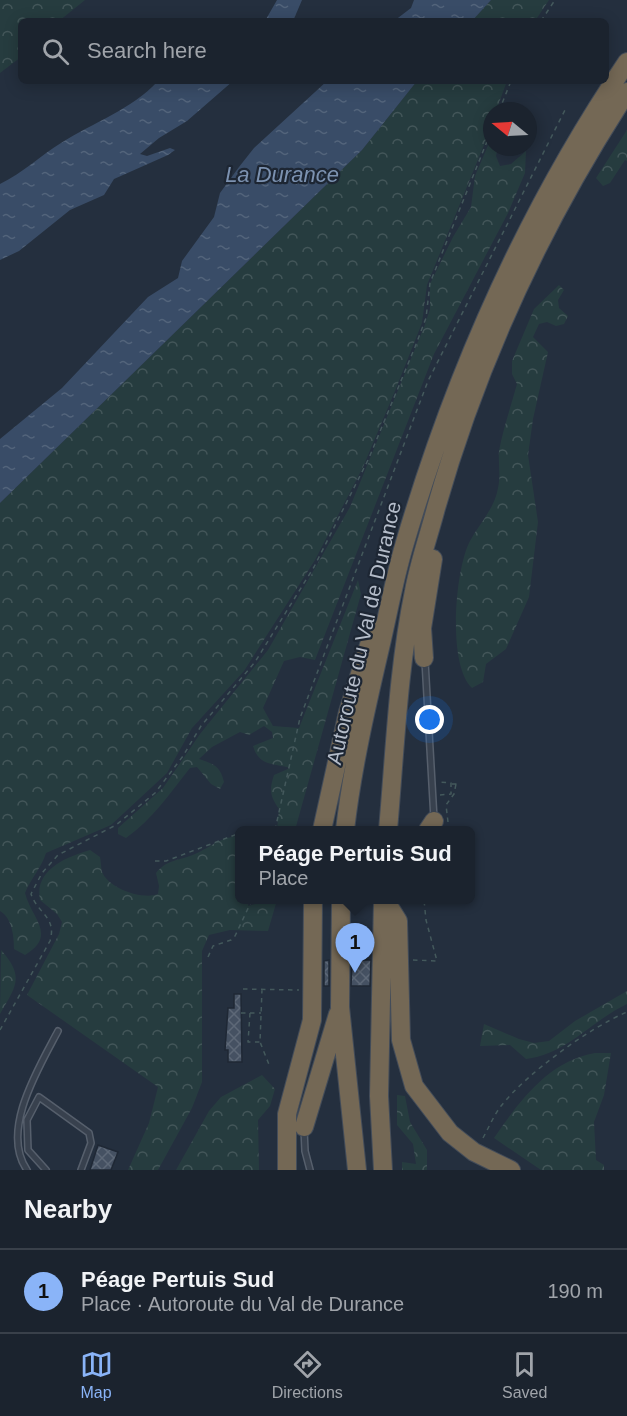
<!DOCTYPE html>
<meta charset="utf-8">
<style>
body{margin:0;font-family:Arial,sans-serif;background:#282f3a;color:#f1f3f6}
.compass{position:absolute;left:483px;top:102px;width:54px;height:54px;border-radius:50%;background:#1b232e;box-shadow:0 3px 15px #0003;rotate:288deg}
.you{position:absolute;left:430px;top:720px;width:21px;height:21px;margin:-15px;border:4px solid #fff;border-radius:50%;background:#1a73e8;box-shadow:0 0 0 9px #1a73e833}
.badge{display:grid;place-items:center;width:39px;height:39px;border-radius:50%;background:#8ab4f8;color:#111;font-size:20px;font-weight:700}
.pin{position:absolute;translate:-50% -50px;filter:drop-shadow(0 2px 3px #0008)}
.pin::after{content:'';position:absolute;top:32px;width:21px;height:18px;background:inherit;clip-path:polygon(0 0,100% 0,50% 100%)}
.popup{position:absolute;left:235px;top:826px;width:240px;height:78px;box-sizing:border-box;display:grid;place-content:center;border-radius:9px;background:#1b232e;filter:drop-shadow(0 2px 4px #0005);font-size:20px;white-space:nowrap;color:#a0a4aa}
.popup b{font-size:22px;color:#f1f3f6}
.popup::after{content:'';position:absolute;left:50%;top:100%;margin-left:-12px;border:12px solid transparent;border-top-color:#1b232e}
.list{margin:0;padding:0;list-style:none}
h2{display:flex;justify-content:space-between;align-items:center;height:78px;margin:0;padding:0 24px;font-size:26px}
h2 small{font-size:20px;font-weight:400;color:#a0a4aa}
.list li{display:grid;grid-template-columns:39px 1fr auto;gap:18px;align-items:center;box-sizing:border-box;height:84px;padding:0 24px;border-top:2px solid #39404a}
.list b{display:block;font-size:22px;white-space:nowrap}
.list p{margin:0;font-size:20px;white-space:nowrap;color:#a0a4aa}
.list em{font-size:20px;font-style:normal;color:#a0a4aa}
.icon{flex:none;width:33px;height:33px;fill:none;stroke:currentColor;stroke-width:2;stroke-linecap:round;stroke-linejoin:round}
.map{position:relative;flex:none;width:627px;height:1170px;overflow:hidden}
.search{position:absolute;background:#1b232e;box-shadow:0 3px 15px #0003;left:18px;right:18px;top:18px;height:66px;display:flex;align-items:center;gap:15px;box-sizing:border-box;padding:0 21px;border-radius:9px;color:#a0a4aa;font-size:22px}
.sheet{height:162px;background:#1b232e}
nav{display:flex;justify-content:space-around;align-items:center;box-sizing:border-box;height:84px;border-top:2px solid #39404a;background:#1b232e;font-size:16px;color:#a0a4aa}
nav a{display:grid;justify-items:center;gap:3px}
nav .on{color:#8ab4f8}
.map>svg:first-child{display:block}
.forest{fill:url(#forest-crowns)}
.water{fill:url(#water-ripples)}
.building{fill:url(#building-cross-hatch);stroke:#1f2835;stroke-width:1.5}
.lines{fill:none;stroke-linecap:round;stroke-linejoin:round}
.lane-casing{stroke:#565f6c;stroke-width:8}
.highway-casing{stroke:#434c59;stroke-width:20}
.path{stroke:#44595c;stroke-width:1.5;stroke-dasharray:4.5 4.5;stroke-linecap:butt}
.lane{stroke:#38414e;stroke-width:5}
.highway{stroke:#746855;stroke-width:18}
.labels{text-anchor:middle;stroke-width:4.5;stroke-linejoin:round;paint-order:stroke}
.street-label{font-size:21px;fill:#b4bcc9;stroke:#1d2633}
.water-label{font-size:22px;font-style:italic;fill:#7c92b1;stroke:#1d2633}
</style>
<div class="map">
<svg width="627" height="1170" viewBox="0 0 627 1170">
<defs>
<pattern id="forest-crowns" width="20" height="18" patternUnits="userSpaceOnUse" patternTransform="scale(1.5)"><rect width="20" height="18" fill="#263c3f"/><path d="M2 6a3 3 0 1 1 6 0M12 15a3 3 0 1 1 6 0" fill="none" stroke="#435659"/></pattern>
<pattern id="water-ripples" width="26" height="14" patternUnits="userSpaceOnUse" patternTransform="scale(1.5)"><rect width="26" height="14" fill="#394c67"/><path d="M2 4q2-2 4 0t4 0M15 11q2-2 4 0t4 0" fill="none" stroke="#53647b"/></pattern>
<pattern id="building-cross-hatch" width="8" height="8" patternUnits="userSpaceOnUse" patternTransform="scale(1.5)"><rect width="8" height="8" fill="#455162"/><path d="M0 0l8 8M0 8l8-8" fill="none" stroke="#5d6877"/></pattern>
</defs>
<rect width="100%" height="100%" fill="#242f3e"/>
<path class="forest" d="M0,0H85L59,21H21V57L0,73Z
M491,0H549L535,21H472Z
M417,81H507L496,111H492V123L488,135L427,285L422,323L395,391L363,467L315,560L244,671L192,728L167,773L111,825L46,853C42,867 31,878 25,893C31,918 58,935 25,955L14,949C14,936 12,918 0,911V503L362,150Z
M627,130V161L625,160L610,183L603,186L596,178Z
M492,136V147H498L496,156L500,166L511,164L526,151L525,173L508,213L434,354L315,660L300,657L284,661L263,708L273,726L299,728L358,580L361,594L295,830H277L279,809C270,796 269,790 274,775L290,768C272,763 259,766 253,746L273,738L272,732L264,726L249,735L240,732L212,747L199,759C213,764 220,765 224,782L220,789L211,784L197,767L190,768C170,793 152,820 126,838L118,834V828L163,788L200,734L268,650L350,507L424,327L430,309V284L453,237L471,207L475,176Z
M559,285L564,290L558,300L559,308L568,316L564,324L556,326L547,322L539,324L533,337L548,352L533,419L528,455L538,522L529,597L506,649L486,664L483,682L472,688C447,665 455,569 470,541C479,524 495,508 498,488C501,476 498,463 499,451C503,429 511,406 517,384L512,374V361L534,309Z
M239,836L240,900H249L248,906L255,904L256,900H277L268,931L230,930L209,935L202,951V1082L192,1108L158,1170H128L149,1123L158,1087L27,995L59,934L62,922L57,914L40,900C34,870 66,857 90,850L100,857C101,862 101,868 102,872C109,889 143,900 158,894L159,886L156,873C167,859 179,861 195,854C211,847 220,837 239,836Z
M1,950C25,977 16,986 0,1014Z
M627,991V1004C591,1021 567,1054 526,1059L510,1045L480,1046L484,1024L519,1039L534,1043L549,1041L575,1021Z
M595,1053H611L604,1095L594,1122L596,1160L604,1165V1170H541L494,1138C519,1102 548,1061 595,1053Z
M262,1075L275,1089L270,1106L258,1120L259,1170H176L209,1111L221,1097Z
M397,1095L405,1096L410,1122L427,1150V1170H402V1162L416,1164L413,1144L397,1125Z"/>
<path class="water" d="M277,0H302L293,21H265Z
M414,0H491L472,21H394L411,8Z
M158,81H233L187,121L159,138L140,154L147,156L170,148L175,150L168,155L114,179L104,195L70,210L19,251L0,260V184C23,173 40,156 61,143C94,122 131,110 158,81Z
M327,81H417L362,150L0,503V439L62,388L148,297L178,278L182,261L214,217L220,193L239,167L254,148Z"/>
<path class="building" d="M329,960V986H324V961Z
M359,960H371L370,986H351L352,961Z
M234,994H241L242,1062H228V1050H225L228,1008H234Z
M98,1145L118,1152L111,1170H90Z"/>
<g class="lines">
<g class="lane-casing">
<path id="lane" d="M425,661L434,819
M304,1129L305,1151L310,1170
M27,1170C0,1131 38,1069 58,1031
M46,1170L28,1150L27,1120L39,1097L89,1133L91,1143L81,1170"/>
</g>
<g class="highway-casing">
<path id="highway" d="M424,658L422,628L433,559
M322,830L348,712L374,629
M345,830C352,769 366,708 380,648C388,614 394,580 404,546C454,375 527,210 627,62
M388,830C395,751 398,669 414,591C419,563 429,535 436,508C478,360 543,221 627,92
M428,830L434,821
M341,900L340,1007L357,1170
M385,900L398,921L401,1040L414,1086L450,1133L474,1152L511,1170
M304,1127L338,1014
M287,1170V1114L312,1020L313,900
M383,1170L379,1096L383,900"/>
</g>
<path class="path" d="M541,21L555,0
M499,111L511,81
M452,784H458
M440,795L451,794V783L440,782
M448,822L446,805L454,794L456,784
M249,830H260
M275,830L300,718L428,381L565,110
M155,861H166L240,833
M208,957L213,946L231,940L235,936L252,900
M413,960L437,961L426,920L424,900
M243,989L299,990
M262,989L260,1042L270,1067
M241,1013H261
M250,1013L248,1042H260
M0,1030L50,941C57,917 38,914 31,894L42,873L58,855L116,825L155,793L183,756L201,726L255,662L314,567L369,458L415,347L426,318L430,283L492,129
M483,1138C489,1127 494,1115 501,1106C527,1073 589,1028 627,1012"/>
<use href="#lane" class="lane"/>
<use href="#highway" class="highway"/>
</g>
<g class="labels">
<g class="street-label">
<text transform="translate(364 633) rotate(-77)" y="7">Autoroute du Val de Durance</text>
</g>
<g class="water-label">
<text x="282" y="182">La Durance</text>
</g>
</g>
</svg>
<svg class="compass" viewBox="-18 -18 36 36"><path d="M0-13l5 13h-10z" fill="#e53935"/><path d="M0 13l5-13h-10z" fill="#a0a4aa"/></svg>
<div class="you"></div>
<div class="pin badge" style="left:355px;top:973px">1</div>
<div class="popup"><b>Péage Pertuis Sud</b>Place</div>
<div class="search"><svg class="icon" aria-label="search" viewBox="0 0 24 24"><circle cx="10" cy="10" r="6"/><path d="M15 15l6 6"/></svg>Search here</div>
</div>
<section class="sheet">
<h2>Nearby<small></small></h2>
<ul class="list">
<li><span class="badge">1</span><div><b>Péage Pertuis Sud</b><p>Place · Autoroute du Val de Durance</p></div><em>190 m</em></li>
</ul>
</section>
<nav>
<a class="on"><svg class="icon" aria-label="map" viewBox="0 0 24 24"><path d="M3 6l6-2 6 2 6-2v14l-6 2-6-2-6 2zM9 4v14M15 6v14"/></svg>Map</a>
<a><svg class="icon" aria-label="directions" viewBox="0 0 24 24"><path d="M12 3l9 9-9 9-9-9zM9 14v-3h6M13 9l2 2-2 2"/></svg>Directions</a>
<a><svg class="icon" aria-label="saved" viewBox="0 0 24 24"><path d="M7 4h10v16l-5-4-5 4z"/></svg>Saved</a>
</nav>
